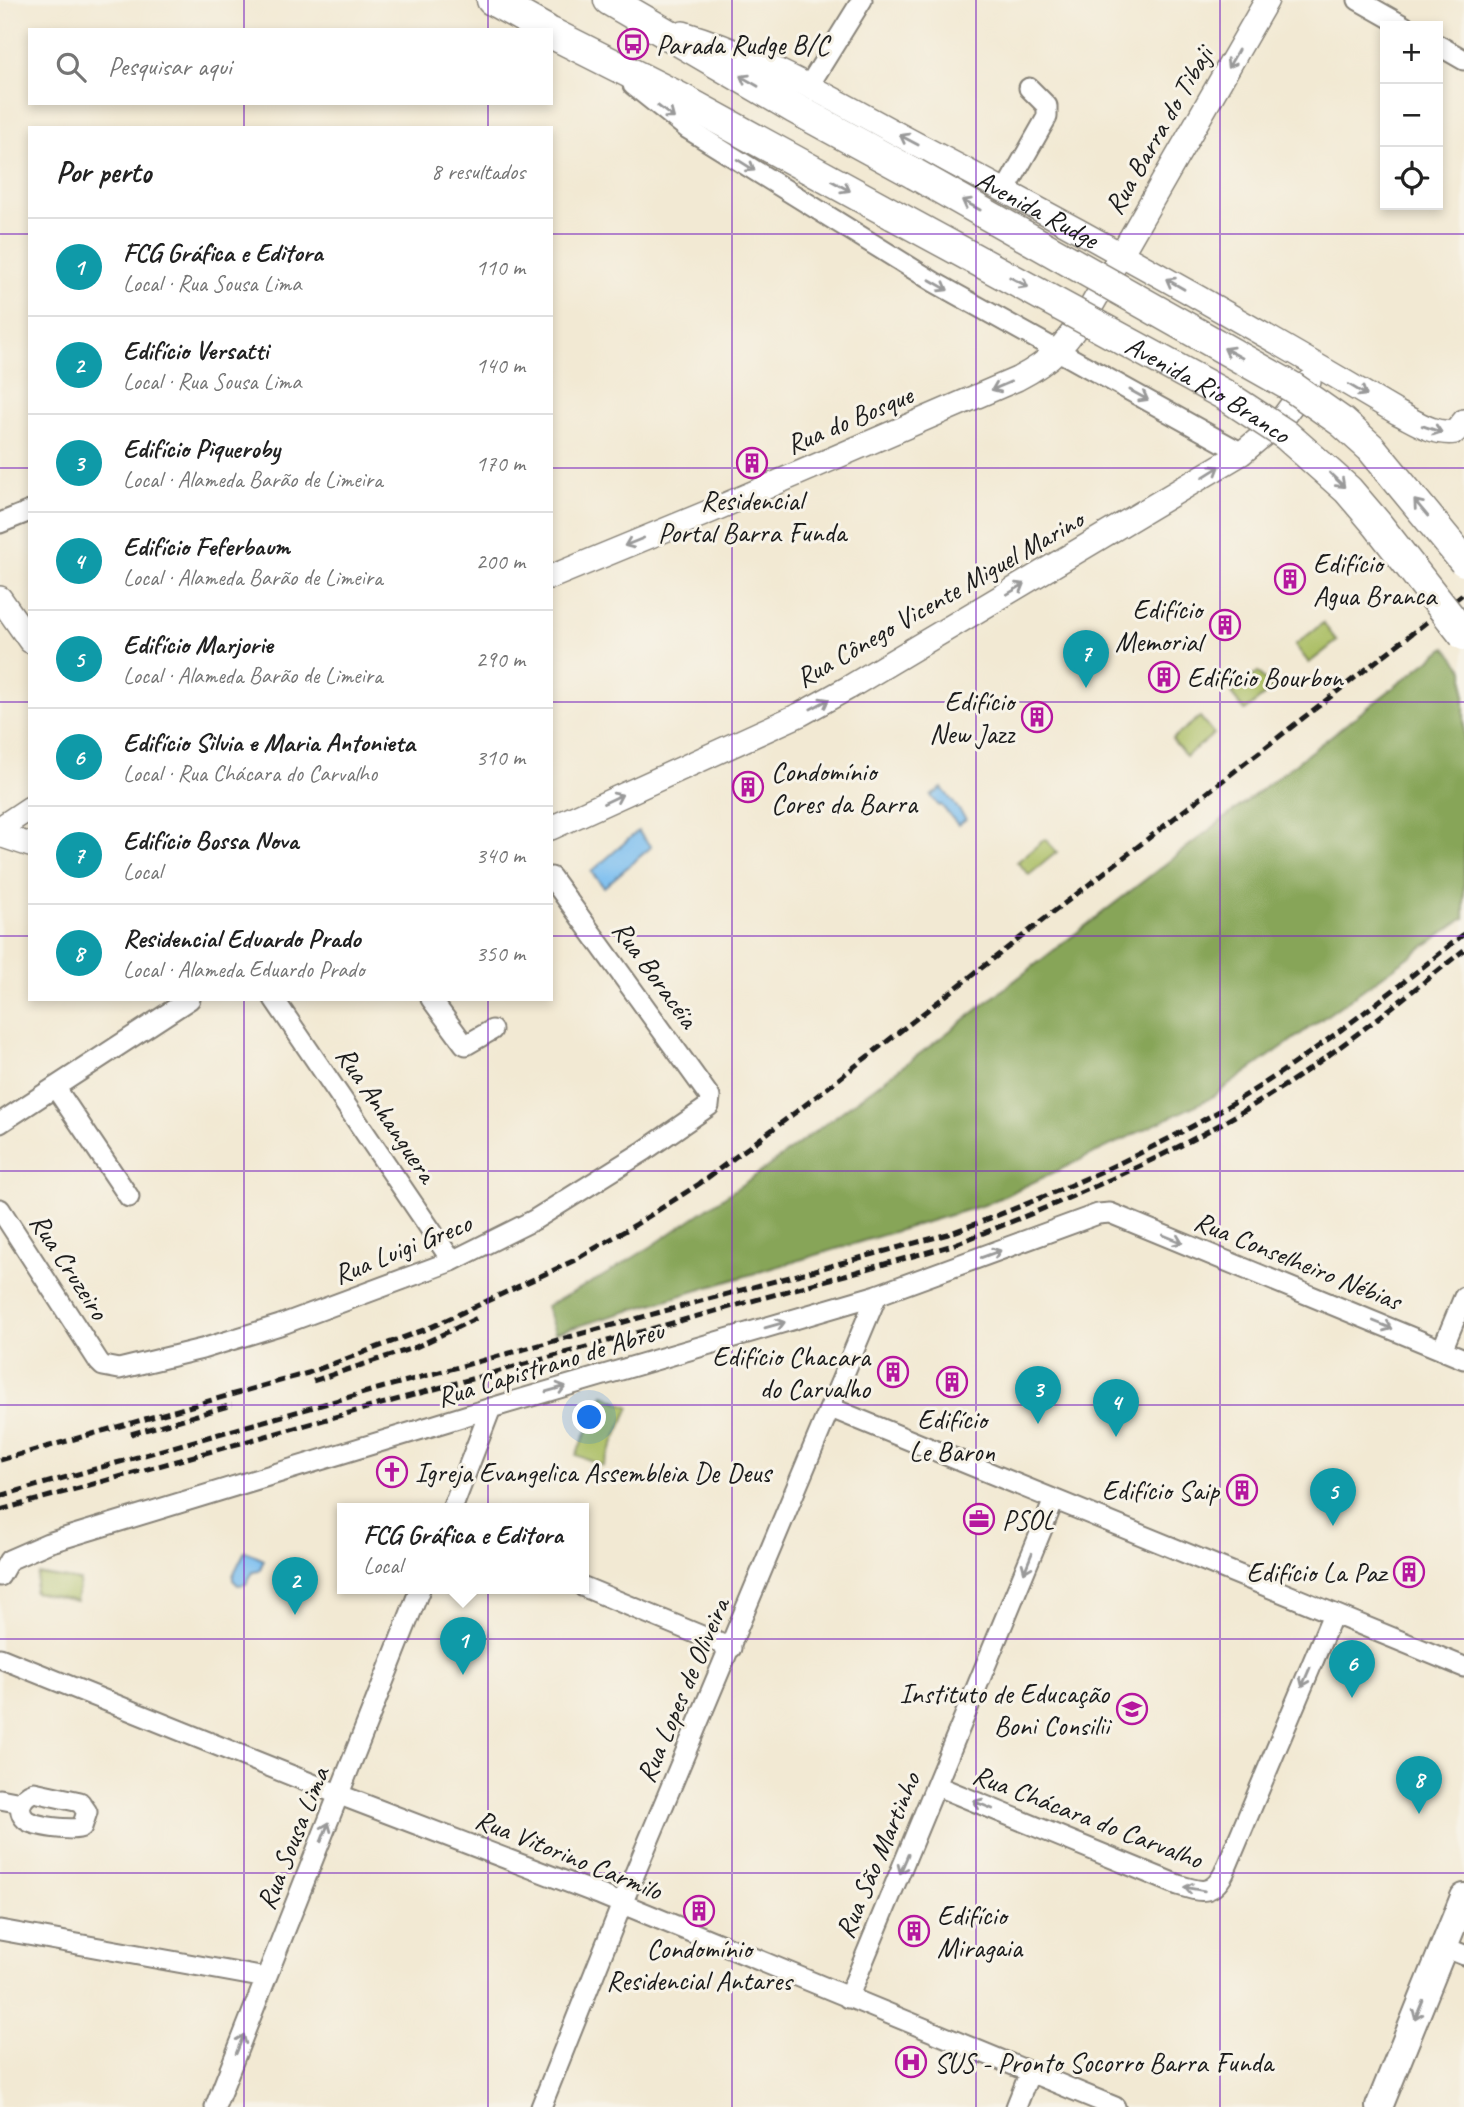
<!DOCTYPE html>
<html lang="pt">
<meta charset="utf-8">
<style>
body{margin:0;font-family:Caveat,sans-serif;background:#f6f6f6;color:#222}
.controls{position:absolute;right:21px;top:21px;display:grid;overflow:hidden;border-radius:0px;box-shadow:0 4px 10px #0003}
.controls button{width:63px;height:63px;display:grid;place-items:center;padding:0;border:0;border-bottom:2px solid #e0e0e0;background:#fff;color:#222;font:35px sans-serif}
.you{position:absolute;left:590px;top:1418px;width:24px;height:24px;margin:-18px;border:5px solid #fff;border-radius:50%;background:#1a73e8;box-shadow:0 0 0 10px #1a73e833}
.badge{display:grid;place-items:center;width:46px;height:46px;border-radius:50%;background:#b5179e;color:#fff;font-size:23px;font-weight:700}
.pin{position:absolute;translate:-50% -58px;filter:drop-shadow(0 2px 4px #0008)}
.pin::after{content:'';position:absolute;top:37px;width:24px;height:21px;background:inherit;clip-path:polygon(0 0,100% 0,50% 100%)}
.popup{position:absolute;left:337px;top:1503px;width:252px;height:91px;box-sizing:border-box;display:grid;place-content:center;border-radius:0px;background:#fff;filter:drop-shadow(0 2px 5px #0005);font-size:23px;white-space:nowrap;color:#767676}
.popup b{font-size:26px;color:#222}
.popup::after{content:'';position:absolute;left:50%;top:100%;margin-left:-14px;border:14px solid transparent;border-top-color:#fff}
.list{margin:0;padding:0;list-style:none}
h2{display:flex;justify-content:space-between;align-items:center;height:91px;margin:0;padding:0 28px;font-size:30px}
h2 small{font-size:23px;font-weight:400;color:#767676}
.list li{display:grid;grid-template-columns:46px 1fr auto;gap:21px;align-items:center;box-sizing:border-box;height:98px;padding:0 28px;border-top:2px solid #e0e0e0}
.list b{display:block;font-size:26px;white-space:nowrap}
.list p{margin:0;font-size:23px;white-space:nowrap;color:#767676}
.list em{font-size:23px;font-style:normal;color:#767676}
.icon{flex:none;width:38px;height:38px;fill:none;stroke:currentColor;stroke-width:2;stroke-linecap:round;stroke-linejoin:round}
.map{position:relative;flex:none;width:1464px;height:2107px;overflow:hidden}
.search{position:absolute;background:#fff;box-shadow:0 4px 10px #0003;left:28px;top:28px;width:525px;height:77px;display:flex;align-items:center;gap:18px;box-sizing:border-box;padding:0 24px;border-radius:0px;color:#767676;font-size:26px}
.panel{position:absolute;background:#fff;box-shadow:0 4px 10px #0003;left:28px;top:126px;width:525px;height:875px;border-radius:0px}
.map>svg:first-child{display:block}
.green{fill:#aabe63;stroke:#636d40;stroke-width:2}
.forest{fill:#87a559;stroke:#52603a;stroke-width:2}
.water{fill:#7abef0;stroke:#4b6d86;stroke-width:2}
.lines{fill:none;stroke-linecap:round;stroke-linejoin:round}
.minor-casing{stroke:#878278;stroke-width:23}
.tertiary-casing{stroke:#878278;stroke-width:26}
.secondary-casing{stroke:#878278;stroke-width:30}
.primary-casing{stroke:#878278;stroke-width:33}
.minor{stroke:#fff;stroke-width:19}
.tertiary{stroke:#fff;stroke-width:23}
.secondary{stroke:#fff;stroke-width:26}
.primary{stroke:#fff;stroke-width:30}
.rail{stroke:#1c1c1c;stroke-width:5;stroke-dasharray:10 5;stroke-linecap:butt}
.primary-bridge-casing{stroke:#878278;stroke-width:33;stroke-linecap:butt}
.primary-bridge{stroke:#fff;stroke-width:30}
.oneway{stroke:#999}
.grid{fill:none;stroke:#7b2cbf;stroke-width:2;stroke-opacity:0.55}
.labels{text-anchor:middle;stroke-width:6;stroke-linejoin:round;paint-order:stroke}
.poi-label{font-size:28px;fill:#1c1c1c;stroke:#f7f3e8;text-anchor:start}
.street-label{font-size:28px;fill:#1c1c1c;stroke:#f7f3e8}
</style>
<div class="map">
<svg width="1464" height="2107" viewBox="0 0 1464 2107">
<rect width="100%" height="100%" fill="#f7f3e8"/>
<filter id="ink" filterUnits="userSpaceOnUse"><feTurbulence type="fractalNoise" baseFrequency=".0143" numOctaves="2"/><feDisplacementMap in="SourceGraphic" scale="14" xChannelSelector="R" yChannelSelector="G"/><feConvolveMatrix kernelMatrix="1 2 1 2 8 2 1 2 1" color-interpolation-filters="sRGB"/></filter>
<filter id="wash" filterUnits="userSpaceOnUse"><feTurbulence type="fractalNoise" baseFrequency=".00686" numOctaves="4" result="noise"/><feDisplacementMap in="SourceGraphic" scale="28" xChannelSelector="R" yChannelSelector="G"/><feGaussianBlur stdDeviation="1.57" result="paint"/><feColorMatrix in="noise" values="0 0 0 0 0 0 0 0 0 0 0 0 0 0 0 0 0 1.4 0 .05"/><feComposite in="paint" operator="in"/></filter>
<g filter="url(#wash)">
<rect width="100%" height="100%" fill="#f2e9d3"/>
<path class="green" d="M1323,623L1337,641L1309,663L1295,645Z
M1258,672L1272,689L1245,711L1231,694Z
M1200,717L1214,734L1186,756L1172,739Z
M1045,839L1057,852L1029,875L1017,862Z
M604,1395L630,1407L603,1466L576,1455Z
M38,1574L80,1581L76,1601L34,1592Z"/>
<path class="forest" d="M1446,647L1464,670V918L1209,1099L987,1204L555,1333L546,1306L600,1278L652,1246L762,1171L934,1043Z"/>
<path class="water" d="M942,788L966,819L958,825L941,805L939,806L931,796Z
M638,831L651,847L604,887L591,872Z
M245,1551L264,1560L259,1571L253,1572L246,1584L238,1585L233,1580V1575Z"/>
</g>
<g filter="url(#ink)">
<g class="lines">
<g class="minor-casing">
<path id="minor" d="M1358,0L1404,26
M1438,45L1464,60
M633,85L688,129L934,282L1242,453
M808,87L862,0
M1005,191L1047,117V106L1029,88
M0,523L30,511
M274,999L452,1261
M431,999L464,1044L466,1045L492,1030
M55,1087L129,1197
M0,1123L190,999
M0,1209L99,1362L103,1366L119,1369L202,1349L280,1325L452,1261L534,1220L644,1151L709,1106L710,1097L551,877
M1442,1350L1464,1297
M831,1408L1464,1667
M452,1509L491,1408
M0,1576L9,1560L48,1543L491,1408L877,1295L1098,1214L1110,1213L1464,1359
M584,1587L731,1648
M0,1658L340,1795L601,1895L1115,2107
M937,1786L1178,1885C1200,1892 1212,1896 1224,1873L1333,1614
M34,1792L80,1802L87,1812L82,1827C74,1832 34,1826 26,1820C15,1810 22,1796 34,1792Z
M0,1799L21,1803
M0,1930L266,1978
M1444,1947L1464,1955
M848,1998L1054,1500
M215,2107L420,1589
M541,2107L622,1904L877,1295
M1016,2107L1030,2072"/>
</g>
<g class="tertiary-casing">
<g id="tertiary">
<path id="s1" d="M683,33C768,58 849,109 926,149C1086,233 1243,321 1398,413C1416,422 1434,435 1455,432L1464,421"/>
<path d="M551,577L711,511L1017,379C1056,359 1068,340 1092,305L1267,0"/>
<path d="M0,598L30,641"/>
<path d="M0,828L30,808"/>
<path d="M551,828L801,714L848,688L1242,453L1280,421L1309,382"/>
<path d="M0,835L30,845"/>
</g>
</g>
<g class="secondary-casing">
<path id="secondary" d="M1379,2107L1464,1897"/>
</g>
<g class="primary-casing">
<path id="primary" d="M492,0L546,30
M609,0L794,108L915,174
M551,33L680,98L894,215"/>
</g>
<use href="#minor" class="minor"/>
<use href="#tertiary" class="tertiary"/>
<use href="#secondary" class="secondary"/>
<use href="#primary" class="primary"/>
<path class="rail" d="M313,1381L416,1347L479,1317
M131,1434L232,1405
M0,1460L308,1373L429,1328L573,1261L635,1225L699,1184L800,1109L1464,593
M0,1496L381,1388L948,1234C1038,1201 1130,1162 1214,1114C1303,1063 1384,998 1464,934
M0,1510L953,1245C1068,1200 1183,1152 1287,1084C1349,1043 1406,996 1464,950"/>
<g class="primary-bridge-casing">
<g id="primary-bridge">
<path d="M915,174L1292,387L1342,422L1371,448L1464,561"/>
<path id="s2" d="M894,215L1225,395L1286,435L1348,490L1377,524L1464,635"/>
</g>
</g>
<use href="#primary-bridge" class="primary-bridge"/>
</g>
<defs><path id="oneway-shaft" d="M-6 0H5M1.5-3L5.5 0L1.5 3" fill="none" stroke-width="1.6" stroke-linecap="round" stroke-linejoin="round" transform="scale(1.75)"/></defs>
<g class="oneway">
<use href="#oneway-shaft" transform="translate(1233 59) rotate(120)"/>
<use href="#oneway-shaft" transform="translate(749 81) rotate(-150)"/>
<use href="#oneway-shaft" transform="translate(666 112) rotate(38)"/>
<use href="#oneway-shaft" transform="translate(909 140) rotate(-152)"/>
<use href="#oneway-shaft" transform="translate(746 165) rotate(32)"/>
<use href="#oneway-shaft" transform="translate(841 186) rotate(29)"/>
<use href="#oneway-shaft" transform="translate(971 205) rotate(-151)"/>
<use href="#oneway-shaft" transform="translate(1019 282) rotate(28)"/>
<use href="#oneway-shaft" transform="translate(1175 284) rotate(-150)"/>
<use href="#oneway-shaft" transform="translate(939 285) rotate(30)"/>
<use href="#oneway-shaft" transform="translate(1233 353) rotate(-151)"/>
<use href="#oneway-shaft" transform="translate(1001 386) rotate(157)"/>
<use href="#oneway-shaft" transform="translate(1358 390) rotate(31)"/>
<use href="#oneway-shaft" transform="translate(1139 395) rotate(29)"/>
<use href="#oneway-shaft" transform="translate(1432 429) rotate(19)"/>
<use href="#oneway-shaft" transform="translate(1211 472) rotate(-32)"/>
<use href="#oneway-shaft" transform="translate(1337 480) rotate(44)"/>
<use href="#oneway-shaft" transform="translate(1421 508) rotate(-130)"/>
<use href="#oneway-shaft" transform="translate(634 542) rotate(158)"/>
<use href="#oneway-shaft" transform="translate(1016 589) rotate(-31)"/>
<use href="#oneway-shaft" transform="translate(820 704) rotate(-28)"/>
<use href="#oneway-shaft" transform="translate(613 799) rotate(-25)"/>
<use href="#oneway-shaft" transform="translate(1173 1239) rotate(22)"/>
<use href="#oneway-shaft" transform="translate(991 1254) rotate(-20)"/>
<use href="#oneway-shaft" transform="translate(775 1325) rotate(-16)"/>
<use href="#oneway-shaft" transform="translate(1383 1325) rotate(22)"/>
<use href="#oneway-shaft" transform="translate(556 1389) rotate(-16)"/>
<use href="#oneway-shaft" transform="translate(1028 1563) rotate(112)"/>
<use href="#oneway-shaft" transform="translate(1306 1677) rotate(113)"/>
<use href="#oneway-shaft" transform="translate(983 1805) rotate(-158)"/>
<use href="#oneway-shaft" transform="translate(325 1832) rotate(-68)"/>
<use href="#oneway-shaft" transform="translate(904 1864) rotate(113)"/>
<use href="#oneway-shaft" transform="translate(1194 1889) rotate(-170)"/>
<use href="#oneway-shaft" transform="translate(1419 2010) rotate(112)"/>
<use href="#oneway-shaft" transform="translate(240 2044) rotate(-68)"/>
</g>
</g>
<path class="grid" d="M244,0V30M488,0V30M732,0V2107M976,0V2107M1220,0V2107M244,103V128M488,103V128M0,234H30M551,234H1464M0,468H30M551,468H1464M0,702H30M551,702H1464M0,936H30M551,936H1464M244,999V2107M488,999V2107M0,1171H1464M0,1405H1464M0,1639H1464M0,1873H1464"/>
<defs>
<g id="bus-ring" transform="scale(1.575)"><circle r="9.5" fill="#f7f3e8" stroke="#b5179e" stroke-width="1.5"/><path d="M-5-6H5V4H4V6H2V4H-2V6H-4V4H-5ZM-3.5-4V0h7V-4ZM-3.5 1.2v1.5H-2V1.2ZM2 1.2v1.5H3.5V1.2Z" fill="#b5179e"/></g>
<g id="building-ring" transform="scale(1.575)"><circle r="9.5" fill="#f7f3e8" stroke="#b5179e" stroke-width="1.5"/><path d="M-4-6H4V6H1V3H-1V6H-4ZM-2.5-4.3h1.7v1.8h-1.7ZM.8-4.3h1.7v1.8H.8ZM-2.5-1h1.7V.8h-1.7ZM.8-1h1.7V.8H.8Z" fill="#b5179e"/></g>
<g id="church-ring" transform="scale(1.575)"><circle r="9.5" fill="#f7f3e8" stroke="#b5179e" stroke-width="1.5"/><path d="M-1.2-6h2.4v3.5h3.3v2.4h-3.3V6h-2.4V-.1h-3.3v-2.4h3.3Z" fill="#b5179e"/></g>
<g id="office-ring" transform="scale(1.575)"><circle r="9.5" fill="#f7f3e8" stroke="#b5179e" stroke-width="1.5"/><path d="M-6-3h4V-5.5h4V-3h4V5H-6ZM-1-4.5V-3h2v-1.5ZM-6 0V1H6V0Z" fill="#b5179e"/></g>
<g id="school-ring" transform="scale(1.575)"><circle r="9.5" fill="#f7f3e8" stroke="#b5179e" stroke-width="1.5"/><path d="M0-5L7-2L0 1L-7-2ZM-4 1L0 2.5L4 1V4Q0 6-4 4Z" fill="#b5179e"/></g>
<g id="hospital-ring" transform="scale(1.575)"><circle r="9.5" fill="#f7f3e8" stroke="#b5179e" stroke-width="1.5"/><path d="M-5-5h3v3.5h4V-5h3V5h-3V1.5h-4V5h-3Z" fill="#b5179e"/></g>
</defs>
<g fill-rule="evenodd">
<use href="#bus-ring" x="633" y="44"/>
<use href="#building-ring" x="752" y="463"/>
<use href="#building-ring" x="1290" y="579"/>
<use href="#building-ring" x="1225" y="625"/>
<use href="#building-ring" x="1164" y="677"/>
<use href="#building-ring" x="1037" y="717"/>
<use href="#building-ring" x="748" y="787"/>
<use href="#building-ring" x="893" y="1372"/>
<use href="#building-ring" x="952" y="1382"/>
<use href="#church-ring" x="392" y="1472"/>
<use href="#building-ring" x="1242" y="1490"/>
<use href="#office-ring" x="979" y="1519"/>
<use href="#building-ring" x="1409" y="1572"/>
<use href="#school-ring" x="1132" y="1709"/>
<use href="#building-ring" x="699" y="1911"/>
<use href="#building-ring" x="914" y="1931"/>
<use href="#hospital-ring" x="911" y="2062"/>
</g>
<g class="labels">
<g class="poi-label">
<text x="656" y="54">Parada Rudge B/C</text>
<text x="752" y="510" text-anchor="middle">Residencial<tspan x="752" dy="32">Portal Barra Funda</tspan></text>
<text x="1313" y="573">Edifício<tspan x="1313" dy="32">Agua Branca</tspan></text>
<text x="1202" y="619" text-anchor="end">Edifício<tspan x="1202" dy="32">Memorial</tspan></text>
<text x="1187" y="687">Edifício Bourbon</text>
<text x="1014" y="711" text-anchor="end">Edifício<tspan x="1014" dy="32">New Jazz</tspan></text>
<text x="771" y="781">Condomínio<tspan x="771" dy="32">Cores da Barra</tspan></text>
<text x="870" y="1366" text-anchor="end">Edifício Chacara<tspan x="870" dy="32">do Carvalho</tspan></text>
<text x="952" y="1429" text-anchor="middle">Edifício<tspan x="952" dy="32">Le Baron</tspan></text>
<text x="415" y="1482">Igreja Evangelica Assembleia De Deus</text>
<text x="1219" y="1500" text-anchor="end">Edifício Saip</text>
<text x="1002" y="1529">PSOL</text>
<text x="1386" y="1582" text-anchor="end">Edifício La Paz</text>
<text x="1109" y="1703" text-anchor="end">Instituto de Educação<tspan x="1109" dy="32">Boni Consilii</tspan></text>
<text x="937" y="1925">Edifício<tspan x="937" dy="32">Miragaia</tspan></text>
<text x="699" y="1958" text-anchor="middle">Condomínio<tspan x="699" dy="32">Residencial Antares</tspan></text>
<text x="934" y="2072">SUS - Pronto Socorro Barra Funda</text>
</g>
<g class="street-label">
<text transform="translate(1158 130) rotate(-60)" y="10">Rua Barra do Tibaji</text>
<text dy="10" stroke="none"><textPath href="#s1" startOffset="396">Avenida Rudge</textPath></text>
<text dy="10" stroke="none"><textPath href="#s2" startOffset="359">Avenida Rio Branco</textPath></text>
<text transform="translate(849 419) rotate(-23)" y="10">Rua do Bosque</text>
<text transform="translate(939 598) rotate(-30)" y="10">Rua Cônego Vicente Miguel Marino</text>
<text transform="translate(656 974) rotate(54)" y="10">Rua Boracéia</text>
<text transform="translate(387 1114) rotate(56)" y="10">Rua Anhanguera</text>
<text transform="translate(402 1248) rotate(-22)" y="10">Rua Luigi Greco</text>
<text transform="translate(1298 1260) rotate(22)" y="10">Rua Conselheiro Nébias</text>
<text transform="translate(70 1266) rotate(57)" y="10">Rua Cruzeiro</text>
<text transform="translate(550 1363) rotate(-17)" y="10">Rua Capistrano de Abreu</text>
<text transform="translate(682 1690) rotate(-67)" y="10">Rua Lopes de Oliveira</text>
<text transform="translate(1088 1816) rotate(21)" y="10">Rua Chácara do Carvalho</text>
<text transform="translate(292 1838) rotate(-68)" y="10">Rua Sousa Lima</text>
<text transform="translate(569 1854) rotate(22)" y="10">Rua Vitorino Carmilo</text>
<text transform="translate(877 1855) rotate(-67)" y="10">Rua São Martinho</text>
</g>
</g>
</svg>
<div class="controls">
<button>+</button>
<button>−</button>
<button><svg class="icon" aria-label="locate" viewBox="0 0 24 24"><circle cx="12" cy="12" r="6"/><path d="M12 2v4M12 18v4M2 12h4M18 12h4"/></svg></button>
</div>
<div class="you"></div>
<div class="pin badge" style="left:463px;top:1675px;background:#0f9aa8">1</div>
<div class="popup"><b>FCG Gráfica e Editora</b>Local</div>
<div class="pin badge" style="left:295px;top:1615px;background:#0f9aa8">2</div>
<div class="pin badge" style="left:1038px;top:1424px;background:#0f9aa8">3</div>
<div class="pin badge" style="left:1116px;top:1437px;background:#0f9aa8">4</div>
<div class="pin badge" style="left:1333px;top:1526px;background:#0f9aa8">5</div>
<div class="pin badge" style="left:1352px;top:1698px;background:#0f9aa8">6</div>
<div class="pin badge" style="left:1086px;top:688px;background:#0f9aa8">7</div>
<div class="pin badge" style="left:1419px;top:1814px;background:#0f9aa8">8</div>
<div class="search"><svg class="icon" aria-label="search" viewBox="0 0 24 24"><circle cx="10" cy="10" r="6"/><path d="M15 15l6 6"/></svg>Pesquisar aqui</div>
<section class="panel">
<h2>Por perto<small>8 resultados</small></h2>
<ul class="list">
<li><span class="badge" style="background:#0f9aa8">1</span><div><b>FCG Gráfica e Editora</b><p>Local · Rua Sousa Lima</p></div><em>110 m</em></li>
<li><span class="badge" style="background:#0f9aa8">2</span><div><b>Edifício Versatti</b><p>Local · Rua Sousa Lima</p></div><em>140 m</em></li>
<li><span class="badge" style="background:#0f9aa8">3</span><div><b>Edifício Piqueroby</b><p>Local · Alameda Barão de Limeira</p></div><em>170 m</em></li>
<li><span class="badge" style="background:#0f9aa8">4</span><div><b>Edifício Feferbaum</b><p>Local · Alameda Barão de Limeira</p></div><em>200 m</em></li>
<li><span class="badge" style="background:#0f9aa8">5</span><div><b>Edifício Marjorie</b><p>Local · Alameda Barão de Limeira</p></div><em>290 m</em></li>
<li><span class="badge" style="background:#0f9aa8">6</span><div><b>Edifício Silvia e Maria Antonieta</b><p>Local · Rua Chácara do Carvalho</p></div><em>310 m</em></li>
<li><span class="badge" style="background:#0f9aa8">7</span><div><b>Edifício Bossa Nova</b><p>Local</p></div><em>340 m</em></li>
<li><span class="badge" style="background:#0f9aa8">8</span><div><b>Residencial Eduardo Prado</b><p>Local · Alameda Eduardo Prado</p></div><em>350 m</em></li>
</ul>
</section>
</div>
